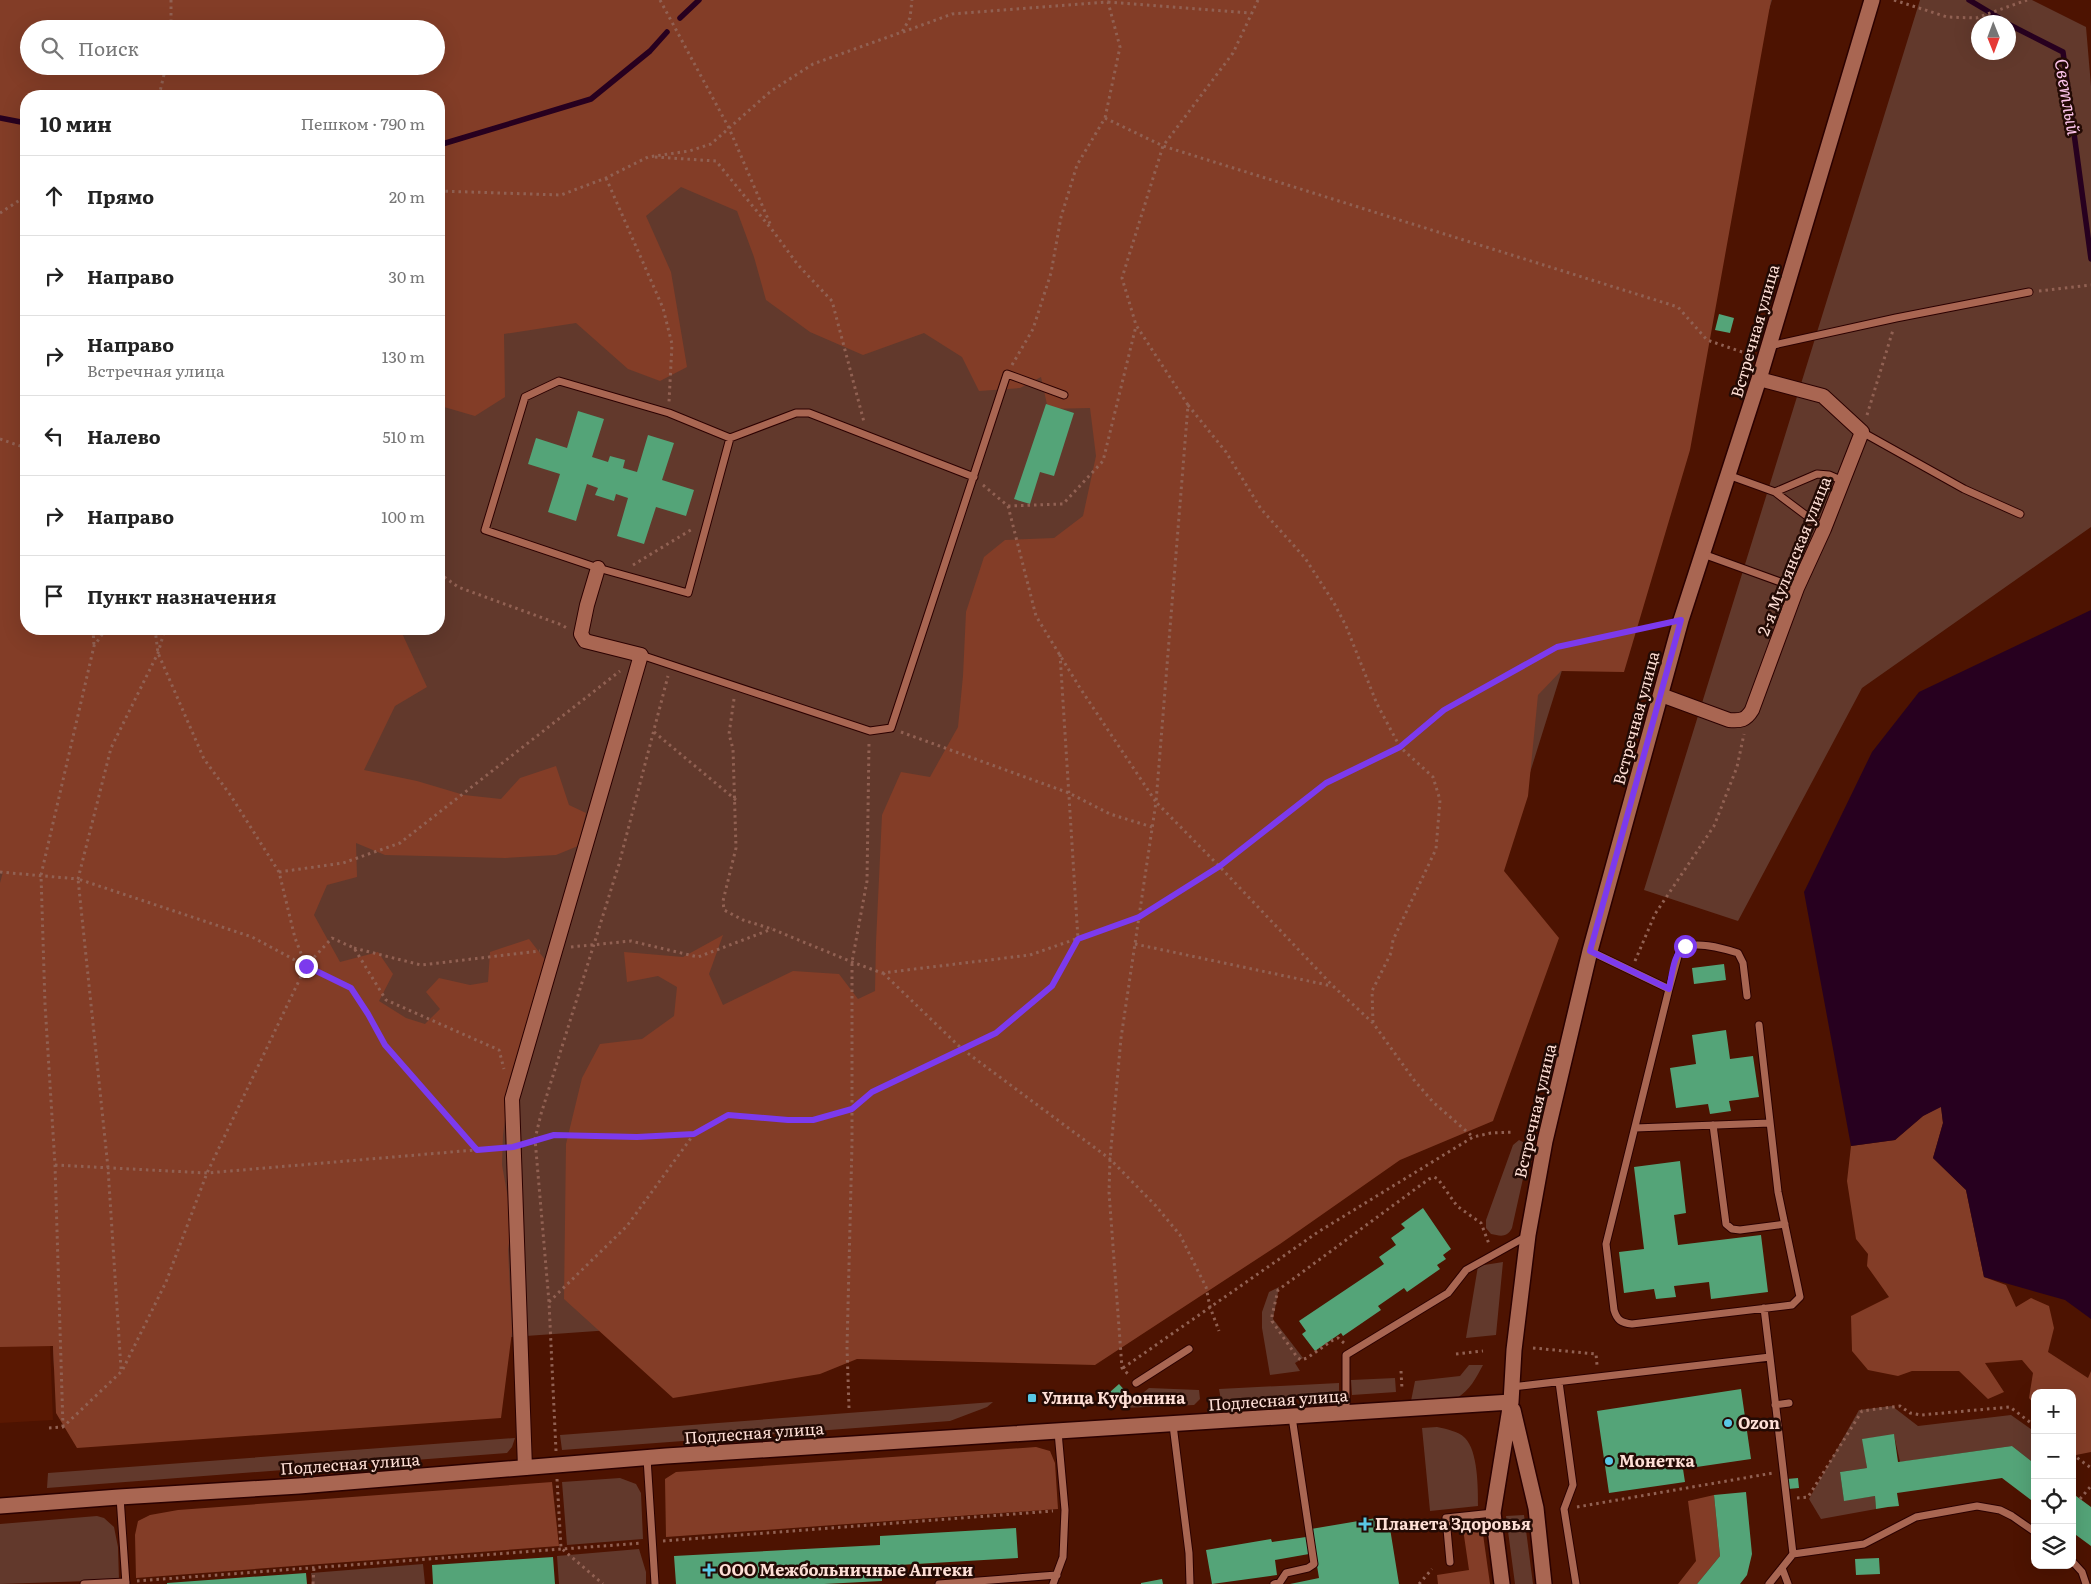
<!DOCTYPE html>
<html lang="ru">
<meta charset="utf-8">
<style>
body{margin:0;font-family:Literata,serif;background:#f2f2f2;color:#222}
.controls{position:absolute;right:15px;bottom:15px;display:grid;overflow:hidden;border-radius:10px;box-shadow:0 5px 20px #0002}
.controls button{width:45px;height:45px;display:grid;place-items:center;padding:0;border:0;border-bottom:1px solid #e0e0e0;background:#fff;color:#222;font:25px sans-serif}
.compass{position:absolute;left:1971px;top:15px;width:45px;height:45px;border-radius:50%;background:#fff;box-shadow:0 5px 20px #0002;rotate:179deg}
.stop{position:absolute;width:15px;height:15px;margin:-11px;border:4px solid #7c3aed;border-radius:50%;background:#fff}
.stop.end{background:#7c3aed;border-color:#fff;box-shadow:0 1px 5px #0008}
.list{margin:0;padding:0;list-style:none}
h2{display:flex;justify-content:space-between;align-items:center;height:65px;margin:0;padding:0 20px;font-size:21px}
h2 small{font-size:16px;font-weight:400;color:#767676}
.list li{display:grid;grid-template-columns:32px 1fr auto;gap:15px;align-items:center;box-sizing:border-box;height:80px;padding:0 20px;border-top:1px solid #e0e0e0}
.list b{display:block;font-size:19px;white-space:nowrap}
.list p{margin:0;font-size:16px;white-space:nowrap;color:#767676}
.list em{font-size:16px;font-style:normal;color:#767676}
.icon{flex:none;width:28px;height:28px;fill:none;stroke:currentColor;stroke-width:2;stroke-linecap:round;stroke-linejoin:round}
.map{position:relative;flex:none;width:2091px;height:1584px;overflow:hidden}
.search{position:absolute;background:#fff;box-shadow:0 5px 20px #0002;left:20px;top:20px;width:425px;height:55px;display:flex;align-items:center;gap:12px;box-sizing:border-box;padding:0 18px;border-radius:28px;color:#767676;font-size:19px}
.panel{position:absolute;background:#fff;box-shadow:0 5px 20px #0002;left:20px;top:90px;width:425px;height:545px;border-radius:20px}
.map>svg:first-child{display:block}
.built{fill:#5a1802}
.green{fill:#62392c;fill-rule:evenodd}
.forest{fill:#833d27;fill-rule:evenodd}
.water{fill:#27001f}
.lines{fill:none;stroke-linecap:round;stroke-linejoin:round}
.stream{stroke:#27001f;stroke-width:5.5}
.building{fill:#54a478}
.service-casing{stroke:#2b0100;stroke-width:9}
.minor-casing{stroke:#2b0100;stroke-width:16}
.secondary-casing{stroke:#2b0100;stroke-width:18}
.path{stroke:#916153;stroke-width:3;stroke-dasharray:2.5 4;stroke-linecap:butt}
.service{stroke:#a96652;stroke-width:7}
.minor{stroke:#a96652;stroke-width:14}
.secondary{stroke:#a96652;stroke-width:15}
.route{stroke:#7c3aed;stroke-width:6}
.poi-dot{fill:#59c8e5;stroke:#230a04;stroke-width:2}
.labels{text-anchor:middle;stroke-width:5;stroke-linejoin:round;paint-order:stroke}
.street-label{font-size:16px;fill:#fedfd6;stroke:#230a04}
.poi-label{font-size:16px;font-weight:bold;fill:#fedfd6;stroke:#230a04;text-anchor:start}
.water-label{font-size:18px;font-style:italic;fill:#fcc4eb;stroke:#230a04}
</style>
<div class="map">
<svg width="2091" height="1584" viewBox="0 0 2091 1584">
<rect width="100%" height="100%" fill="#4d1301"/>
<path class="built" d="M32,881L53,1420L0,1423V884Z"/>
<path class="green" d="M0,0H1772L1455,1012L1194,1289L54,1369L32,882L0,884ZM29,29H436V66H29ZM26,96H439V629H26Z
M1920,0H2032L2086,27L2091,86V527L1862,688L1738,921L1644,890ZM1978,22H2008V52H1978Z
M1519,1140L1527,1144L1530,1147L1512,1228C1507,1238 1500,1236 1491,1234L1486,1228V1220L1513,1145Z
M1503,1262L1496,1335L1466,1338L1478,1266Z
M1279,1287L1273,1319L1303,1358L1295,1363L1300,1371L1270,1375L1262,1328V1312L1269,1292Z
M1469,1365H1483C1476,1378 1470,1390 1457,1398L1411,1401L1415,1381L1460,1376Z
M1395,1378L1396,1392L1352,1395L1351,1380Z
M1339,1383V1396L1225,1405L1221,1400L1219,1389Z
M1149,1388L1199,1390L1200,1399L1194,1405L1124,1408Z
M993,1402L987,1407L950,1421L562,1450L560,1435Z
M1892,1406L1918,1426L2011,1415L2035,1432V1464L2012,1446L1900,1462L1894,1435L1863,1439L1867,1468L1840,1472L1844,1500L1875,1496L1876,1509L1821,1519L1809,1499L1859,1410Z
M1437,1427C1446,1429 1458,1431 1465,1438C1478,1451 1478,1488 1478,1506L1430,1511L1422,1428Z
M515,1438L512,1447L507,1453L47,1488L48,1473Z
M620,1478L636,1484L641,1493L643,1539L567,1545L562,1482Z
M1524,1515L1533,1584H1515L1506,1516Z
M97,1516L104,1518L114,1527L118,1547L119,1580L0,1584V1524Z
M639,1549L646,1572V1584H559L557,1556Z
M423,1564L425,1584H312L311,1573Z"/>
<path class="forest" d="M0,0H1771L1690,450L1624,672L1561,671L1538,695L1528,796L1504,871L1559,938L1493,1121L1400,1160L1280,1244L1095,1365L857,1359L820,1374L673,1398L564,1299L566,1144L582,1078L600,1044L642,1039L674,1016L677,987L658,976L627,982L624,952L683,957L723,935L709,974L723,1005L793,971L839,974L858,999L875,991L876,942L882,815L901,772L930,777L958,727L963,676L966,612L984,557L1005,540L1054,538L1083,516L1096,456L1090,408L1048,409L1041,377L1020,388L979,391L962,357L924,333L863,355L810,332L766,300L754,257L737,211L681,187L646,216L671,272L687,367L660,381L628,369L576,323L504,334L505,397L475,416L444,407L439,409V96H26V629H400L427,687L395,706L364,770L417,781L464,795L501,799L520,778L556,766L569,805L586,813L578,846L556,855L505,858L385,855L356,843L357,877L327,885L314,915L340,962L378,952L393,974L379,1001L406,1018L425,1024L440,1009L426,992L439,978L470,985L488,982L490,952L529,939L546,961L511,1075L503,1135L502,1165L508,1198L511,1231L508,1249L512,1332L501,1418L77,1448L56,1413L53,1346L0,1347V883L3,872H0ZM29,29H436V66H29Z
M1941,1106L1943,1123L1933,1158L1966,1190L1984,1277L2006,1285L2016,1307L2031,1298L2049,1306L2054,1328L2048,1352L2088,1378L2091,1371V1452L2076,1455L2072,1452V1393H2035V1405L2029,1398L2033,1373L2022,1360L1985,1363L2004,1392L1988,1399L1959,1371H1912L1898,1376L1868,1370L1852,1351L1851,1316L1889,1297L1867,1266L1868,1254L1856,1239L1847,1181L1851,1146L1895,1140L1923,1116Z
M1036,1447L1050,1451L1055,1463L1058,1509L666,1537L665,1479L676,1472Z
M552,1482L559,1546L136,1578L135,1535L138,1521L150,1515L178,1510Z
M1714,1495L1720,1556L1697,1584H1678L1696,1561L1688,1501Z
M1481,1520L1490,1584H1438L1437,1575L1469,1570L1462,1522Z"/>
<path class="water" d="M2091,610V1319L2065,1300L1984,1277L1966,1190L1933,1158L1943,1123L1941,1107L1923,1116L1895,1140L1851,1146L1804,892L1872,752L1919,692Z"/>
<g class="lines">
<path class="stream" d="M1969,0L2006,22
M680,18L699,0
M2008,24L2063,52L2091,259
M0,118L26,123
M439,145L591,99L650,51L667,32"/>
</g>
<path class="building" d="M1719,314L1734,318L1730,333L1715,330Z
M1046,404L1074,413L1054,476L1040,472L1030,504L1014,499Z
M578,411L604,419L592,457L608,462L610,456L625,460L623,468L637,472L648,435L674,443L662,480L694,490L686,516L656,507L644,544L617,536L628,498L616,494L614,501L595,495L598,488L587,484L576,521L548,512L560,474L528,464L536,438L567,448Z
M1724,964L1726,980L1694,984L1692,968Z
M1726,1030L1730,1059L1753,1056L1759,1097L1729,1101L1731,1111L1710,1114L1708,1104L1676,1108L1670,1068L1696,1064L1692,1035Z
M1680,1161L1686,1213L1674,1215L1678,1245L1761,1235L1768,1292L1711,1299L1709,1282L1674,1286L1676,1297L1656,1299L1654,1289L1624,1293L1619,1252L1644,1249L1634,1167Z
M1423,1208L1451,1249L1443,1255L1446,1259L1437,1265L1440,1269L1407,1292L1404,1288L1378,1306L1381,1310L1343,1336L1341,1333L1315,1351L1302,1334L1306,1331L1299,1321L1384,1264L1379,1257L1396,1245L1391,1238L1405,1228L1401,1224Z
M1119,1384L1128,1394L1118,1402L1110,1392Z
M1741,1389L1751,1459L1683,1469L1685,1482L1609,1493L1597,1411Z
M1894,1434L1898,1462L2012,1446L2035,1464V1503L2002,1478L1897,1493L1899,1506L1888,1507L1876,1509L1875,1496L1844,1501L1840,1472L1867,1468L1862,1439Z
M1798,1478L1799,1488L1788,1489L1787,1479Z
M1746,1492L1752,1554L1747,1575L1740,1584H1697L1720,1556L1714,1495Z
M2072,1493L2091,1507V1546L2072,1532Z
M1388,1516L1399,1584H1290L1319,1578L1311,1529Z
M1016,1528L1018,1558L882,1566V1581L824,1584H676L674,1556L880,1545V1536Z
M1306,1537L1309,1554L1275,1560L1277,1575L1212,1584L1206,1550L1271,1539L1272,1542Z
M553,1557L555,1584H433L432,1565Z
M1879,1558L1880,1574L1856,1575L1855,1559Z
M306,1573L307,1584H167V1583Z
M1162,1579L1163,1584H1141V1583Z"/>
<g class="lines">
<g class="service-casing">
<path id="service" d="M1769,346L1896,318L2029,292
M1862,432L1964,489L2020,514
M730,438L688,593L598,568L485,530L525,397L559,381L669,413L730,438L796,413H809L974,477
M1728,475L1775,492L1817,474L1829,475L1843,481
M1775,492L1824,529
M1703,554L1797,588
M641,655L870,731L891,728L1007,374L1064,395
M1590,951L1669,989L1606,1244L1614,1310C1617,1320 1621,1323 1632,1324L1792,1305L1800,1297L1778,1192L1759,1025
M1669,989L1680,949C1694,940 1722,948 1738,953L1743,963L1747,996
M1713,1125L1726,1224L1732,1229L1740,1230L1785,1224
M1635,1128L1770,1123
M1764,1308L1770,1357
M1559,1382L1573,1485L1564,1509L1576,1584
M1136,1383L1189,1349
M1512,1387L1770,1357L1793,1554
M1775,1405L1789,1403
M1346,1413V1355L1448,1293L1466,1270L1527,1236
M1173,1425L1189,1553L1190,1584
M647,1458L655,1584
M120,1497L126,1584
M2072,1561L2082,1572L2086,1584
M1450,1562L1446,1518L1493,1513
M1782,1568L1788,1584
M84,1584L126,1582
M939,1584L1057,1575
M1053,1584L1063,1557L1065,1510L1058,1432
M1274,1584L1280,1582L1286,1573L1308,1568L1314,1564L1292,1417
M1769,1584L1793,1554L1864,1544L1916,1517L1977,1506L2000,1510L2012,1516L2035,1532"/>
</g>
<g class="minor-casing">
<path id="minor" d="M1661,695L1729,720C1741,721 1746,720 1752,710L1797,588L1824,529L1862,432L1823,396L1759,379
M525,1468L512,1099L641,655L585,641L581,634L587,605L598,568"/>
</g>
<g class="secondary-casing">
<path id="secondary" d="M1513,1410L1536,1508L1544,1584
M0,1506L119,1497L299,1486L666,1456L1511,1402
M1502,1584L1493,1513L1511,1402L1514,1350L1528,1235L1545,1141L1590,951L1681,620L1759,379L1872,0"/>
</g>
<path class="path" d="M171,0V29
M660,0L729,128L771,226
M1258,0L1233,53L1163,146L1122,278L1136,325L1188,405L1156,802L1220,867L1333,986L1373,1023L1414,1080L1433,1102L1473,1137
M1894,0L1947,17L1976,18L2027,0
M1108,2L1251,13
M903,32L952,14L1108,2L1120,47L1105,118
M159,96L166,66
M655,157L716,161L773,231L798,265L832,301L864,422
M606,178L663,308L672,344L669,402
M439,191L561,195L606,178L648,157L689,151L711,144L771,91L813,64L902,32L910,18L912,0
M0,213L26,196
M2039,291L2091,285
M1012,365L1033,329L1051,273L1061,217L1077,165L1105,118L1163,146L1678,307L1707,340L1751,355
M1188,405L1226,452L1261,509L1305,558L1334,603L1346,626L1377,704L1400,747L1433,777L1440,800L1436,849L1393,940L1391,953L1372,991L1373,1022
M1867,415L1893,330
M0,439L26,448
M983,485L1008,506L1036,616L1080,688L1156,802L1121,1038L1110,1159L1109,1192L1122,1368L1129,1375
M1008,506L1063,504L1103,461L1136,326
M633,565L694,528
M439,573L458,587L562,625L568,629
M93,629L94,646
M155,629L158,653L204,759L231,796L279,872L295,938L306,966L351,988L368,1013L385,1045L477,1150
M734,699L729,734L733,749L736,848L723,901L724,910L743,920L772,929L852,962L882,973L1030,955L1139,917L1220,867L1326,783L1400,747L1444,710L1557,647L1664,624
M654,732L736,800
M901,732L1069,793L1110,814L1152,827
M0,872L78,879L111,748L158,653L165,629
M279,872L343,863L400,843L620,671
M1135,944L1332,986
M571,947L631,941L698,957L772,929
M354,948L421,965L540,951
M1635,961L1655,914L1714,826L1737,767L1744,734
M883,973L962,1049L1110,1159L1156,1206L1180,1235L1206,1287L1210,1307L1219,1331
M529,1141L554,1135L637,1137L694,1134L729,1115L788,1120H813L852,1109L872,1092L996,1033L1052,986L1078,939L1060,654
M55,1165L207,1173L498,1148
M549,1302L627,1226L694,1134
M1344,1343L1338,1338L1333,1340L1307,1358L1301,1360L1297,1357L1272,1321V1316L1278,1290L1429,1179L1434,1177L1438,1179L1457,1206L1481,1223L1489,1244
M1533,1348L1596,1354L1597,1365
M1456,1354L1483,1351
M1123,1368L1318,1232L1473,1137L1491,1133L1514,1132
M121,1369L108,1168L78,879L252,937L306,966
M1401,1371L1402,1389
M849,1408L847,1347L852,1144V962L867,881L869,743
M63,1427L55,1165L45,1004L41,875L94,646L106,629
M49,1428L63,1427L122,1371L166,1282L207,1173L306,966L332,938L354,948L386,1000L499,1050L504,1069
M556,1451L549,1302L535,1139L541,1114L619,864L668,676
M2072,1454L2091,1468
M557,1479L561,1548L603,1584
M1797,1498L1808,1497L1862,1411L1900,1406L1910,1413L1921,1415L2010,1407L2035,1426
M2080,1499L2091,1486
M1577,1507L1773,1473
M663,1541L1053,1511
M137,1581L642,1543
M313,1584L314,1567
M1419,1584L1432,1569"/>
<use href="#service" class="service"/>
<use href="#minor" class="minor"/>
<use href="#secondary" class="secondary"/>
</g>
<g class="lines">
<path class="route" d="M306,966L351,988L368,1014L385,1045L477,1150L513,1147L554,1135L637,1137L694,1134L728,1115L788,1120H813L852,1109L872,1092L996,1033L1052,986L1078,939L1139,917L1220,866L1326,783L1400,747L1444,710L1557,647L1681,620L1590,951L1669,989C1672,976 1673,953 1685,946"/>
</g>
<g class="poi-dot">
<rect x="1027" y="1393" width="10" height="10" rx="2.5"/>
<circle cx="1728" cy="1423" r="5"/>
<circle cx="1609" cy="1461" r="5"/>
<path d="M1362.5 1516.5h5v5h5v5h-5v5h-5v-5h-5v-5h5z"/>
<path d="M706.5 1562.5h5v5h5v5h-5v5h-5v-5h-5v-5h5z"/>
</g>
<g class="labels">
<g class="street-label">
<text transform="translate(1755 331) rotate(-74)" y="6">Встречная улица</text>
<text transform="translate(1794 556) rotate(-68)" y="6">2-я Мулянская улица</text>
<text transform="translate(1636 718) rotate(-75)" y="6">Встречная улица</text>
<text transform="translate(1535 1111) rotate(-77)" y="6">Встречная улица</text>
<text transform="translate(1278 1400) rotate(-4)" y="6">Подлесная улица</text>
<text transform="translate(754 1433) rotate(-4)" y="6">Подлесная улица</text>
<text transform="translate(350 1464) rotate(-4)" y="6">Подлесная улица</text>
</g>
<g class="poi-label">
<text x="1042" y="1404">Улица Куфонина</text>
<text x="1738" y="1429">Ozon</text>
<text x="1619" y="1467">Монетка</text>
<text x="1375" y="1530">Планета Здоровья</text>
<text x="719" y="1576">ООО Межбольничные Аптеки</text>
</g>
<g class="water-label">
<text transform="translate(2067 97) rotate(80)" y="6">Светлый</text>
</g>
</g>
</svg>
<div class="controls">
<button>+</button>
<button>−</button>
<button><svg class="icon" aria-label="locate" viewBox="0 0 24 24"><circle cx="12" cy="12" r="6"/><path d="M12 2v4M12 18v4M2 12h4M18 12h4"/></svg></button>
<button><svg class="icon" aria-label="layers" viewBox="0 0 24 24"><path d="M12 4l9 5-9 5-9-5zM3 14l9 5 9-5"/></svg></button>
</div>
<svg class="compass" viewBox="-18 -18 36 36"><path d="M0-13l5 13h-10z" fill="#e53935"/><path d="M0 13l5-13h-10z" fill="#767676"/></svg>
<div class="stop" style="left:1685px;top:946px"></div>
<div class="stop end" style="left:306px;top:966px"></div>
<div class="search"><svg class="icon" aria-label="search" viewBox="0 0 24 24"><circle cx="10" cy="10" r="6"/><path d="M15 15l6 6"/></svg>Поиск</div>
<section class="panel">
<h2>10 мин<small>Пешком · 790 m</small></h2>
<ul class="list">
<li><svg class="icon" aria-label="ahead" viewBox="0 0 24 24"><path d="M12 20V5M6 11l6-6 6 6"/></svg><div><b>Прямо</b></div><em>20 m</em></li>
<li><svg class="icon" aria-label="right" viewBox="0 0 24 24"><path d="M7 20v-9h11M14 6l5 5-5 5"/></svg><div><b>Направо</b></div><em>30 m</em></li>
<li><svg class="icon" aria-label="right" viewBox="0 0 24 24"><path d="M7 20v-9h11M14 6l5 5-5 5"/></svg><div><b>Направо</b><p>Встречная улица</p></div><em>130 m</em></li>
<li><svg class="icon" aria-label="left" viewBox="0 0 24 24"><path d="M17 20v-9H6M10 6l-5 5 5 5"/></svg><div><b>Налево</b></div><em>510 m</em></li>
<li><svg class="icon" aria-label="right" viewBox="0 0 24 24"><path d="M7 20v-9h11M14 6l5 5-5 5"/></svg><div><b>Направо</b></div><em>100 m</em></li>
<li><svg class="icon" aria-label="arrive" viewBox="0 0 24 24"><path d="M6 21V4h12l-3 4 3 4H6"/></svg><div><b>Пункт назначения</b></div></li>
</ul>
</section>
</div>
